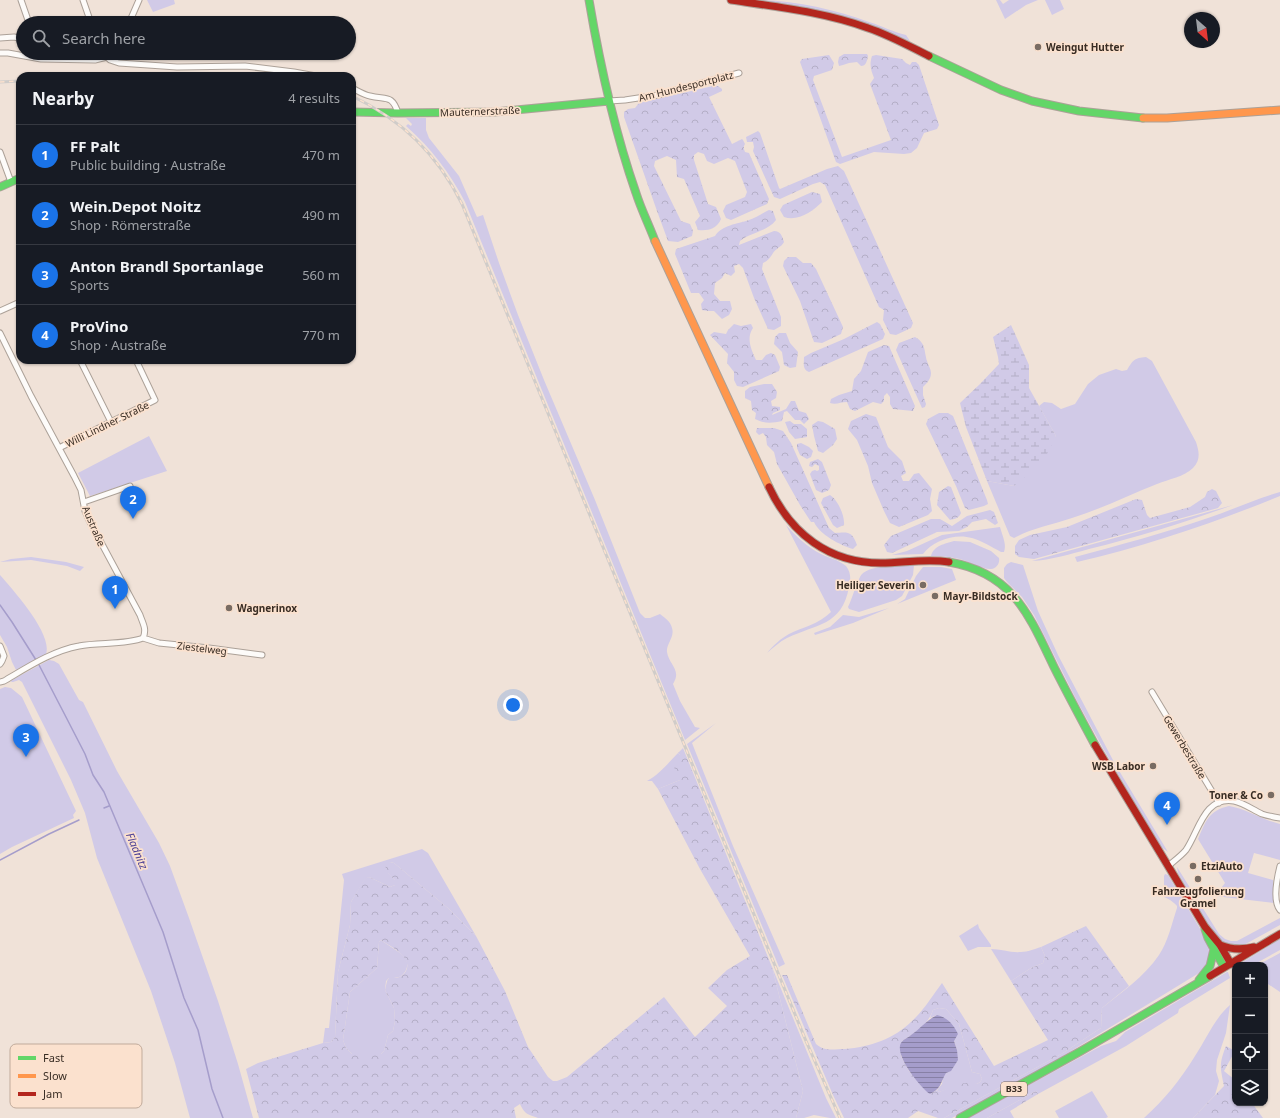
<!DOCTYPE html>
<meta charset="utf-8">
<style>
body{margin:0;font-family:"Noto Sans",sans-serif;background:#20242c;color:#f1f3f6}
.controls{position:absolute;right:12px;bottom:12px;display:grid;overflow:hidden;border-radius:8px;box-shadow:0 1px 3px #0004}
.controls button{width:36px;height:36px;display:grid;place-items:center;padding:0;border:0;border-bottom:1px solid #363941;background:#171b24;color:#f1f3f6;font:20px sans-serif}
.compass{position:absolute;left:1184px;top:12px;width:36px;height:36px;border-radius:50%;background:#171b24;box-shadow:0 1px 3px #0004;rotate:152deg}
.you{position:absolute;left:513px;top:705px;width:14px;height:14px;margin:-10px;border:3px solid #fff;border-radius:50%;background:#1a73e8;box-shadow:0 0 0 6px #1a73e833}
.badge{display:grid;place-items:center;width:26px;height:26px;border-radius:50%;background:#1a73e8;color:#fff;font-size:13px;font-weight:700}
.pin{position:absolute;translate:-50% -33px;filter:drop-shadow(0 1px 2px #0008)}
.pin::after{content:'';position:absolute;top:21px;width:14px;height:12px;background:inherit;clip-path:polygon(0 0,100% 0,50% 100%)}
.list{margin:0;padding:0;list-style:none}
h2{display:flex;justify-content:space-between;align-items:center;height:52px;margin:0;padding:0 16px;font-size:17px}
h2 small{font-size:13px;font-weight:400;color:#9ea1a6}
.list li{display:grid;grid-template-columns:26px 1fr auto;gap:12px;align-items:center;box-sizing:border-box;height:60px;padding:0 16px;border-top:1px solid #363941}
.list b{display:block;font-size:15px;white-space:nowrap}
.list p{margin:0;font-size:13px;white-space:nowrap;color:#9ea1a6}
.list em{font-size:13px;font-style:normal;color:#9ea1a6}
.icon{flex:none;width:22px;height:22px;fill:none;stroke:currentColor;stroke-width:2;stroke-linecap:round;stroke-linejoin:round}
.map{position:relative;flex:none;width:1280px;height:1118px;overflow:hidden}
.search{position:absolute;background:#171b24;box-shadow:0 1px 3px #0004;left:16px;top:16px;width:340px;height:44px;display:flex;align-items:center;gap:10px;box-sizing:border-box;padding:0 14px;border-radius:22px;color:#9ea1a6;font-size:15px}
.panel{position:absolute;background:#171b24;box-shadow:0 1px 3px #0004;left:16px;top:72px;width:340px;height:292px;border-radius:12px}
.map>svg:first-child{display:block}
.green{fill:#d1cae7}
.forest{fill:url(#forest-crowns);fill-rule:evenodd}
.wetland{fill:url(#wetland-marsh)}
.water{fill:url(#water-rules)}
.lines{fill:none;stroke-linecap:round;stroke-linejoin:round}
.stream{stroke:#a59dcb;stroke-width:1.5}
.street-casing{stroke:#aca198;stroke-width:7}
.fast-casing{stroke:#aca198;stroke-width:9}
.slow-casing{stroke:#aca198;stroke-width:9}
.jam-casing{stroke:#aca198;stroke-width:9}
.street{stroke:#fdfbf9;stroke-width:5}
.fast{stroke:#63d668;stroke-width:7}
.slow{stroke:#ff974d;stroke-width:7}
.jam{stroke:#b3261e;stroke-width:7}
.rail-casing{stroke:#d0ccc9;stroke-width:3}
.rail{stroke:#fbe1ce;stroke-width:1.5;stroke-dasharray:4.5;stroke-linecap:butt}
.poi-dot{fill:#796c63;stroke:#fbe1ce;stroke-width:1.5}
.labels{text-anchor:middle;stroke-width:3.5;stroke-linejoin:round;paint-order:stroke}
.shield{fill:#fbe1ce;stroke:#736357;stroke-width:1}
.shield-label{font-size:9px;font-weight:bold;fill:#392d24}
.poi-label{font-size:10px;font-weight:bold;fill:#392d24;stroke:#fbe1ce;text-anchor:start}
.street-label{font-size:10px;fill:#392d24;stroke:#fbe1ce}
.water-label{font-size:11px;font-style:italic;fill:#4e4297;stroke:#fbe1ce}
.key{fill:#fbe1ce;stroke:#c1ab9b;stroke-width:1}
.key-label{font-size:11px;fill:#392d24}
</style>
<div class="map">
<svg width="1280" height="1118" viewBox="0 0 1280 1118">
<defs>
<pattern id="forest-crowns" width="20" height="18" patternUnits="userSpaceOnUse"><rect width="20" height="18" fill="#d1cae7"/><path d="M2 6a3 3 0 1 1 6 0M12 15a3 3 0 1 1 6 0" fill="none" stroke="#b4aec6"/></pattern>
<pattern id="wetland-marsh" width="20" height="14" patternUnits="userSpaceOnUse"><rect width="20" height="14" fill="#d1cae7"/><path d="M1 5h8M5 5V1M11 12h8M15 12V8" fill="none" stroke="#b4aec6"/></pattern>
<pattern id="water-rules" width="6" height="5" patternUnits="userSpaceOnUse"><rect width="6" height="5" fill="#a59dcb"/><path d="M0 2.5h6" fill="none" stroke="#8780a5"/></pattern>
</defs>
<rect width="100%" height="100%" fill="#f0e2d8"/>
<path class="green" d="M147,0H174L175,4L153,12Z
M755,0C793,0 833,9 869,22C882,26 893,32 906,35L910,41L878,28L834,14Z
M996,0H1000L1003,4L1009,0H1038L1026,5L1005,19Z
M1045,0H1060L1064,9L1052,15Z
M406,118H426V130L429,138L459,176L477,217L483,215L499,263L518,315L544,380L595,500L640,613L645,618H650L660,614C666,619 670,621 672,628C675,637 666,644 667,652C669,665 682,670 673,684L680,701L695,727L700,728L685,740L465,202C450,173 431,148 406,126L408,124L411,126L412,124Z
M1146,357L1152,361L1196,442C1199,451 1201,460 1193,468C1184,477 1169,479 1157,484C1129,495 1101,509 1072,518C1052,525 1032,528 1014,538L1010,536L987,481L1014,486L1056,436L1039,406L1044,402L1052,403L1061,409L1075,404L1088,384L1099,375L1116,369L1122,371L1127,370C1133,360 1134,358 1146,357Z
M149,436L167,471L90,496L78,473Z
M1280,492V496C1214,523 1146,546 1077,562L1075,557C1120,545 1164,533 1208,518C1232,510 1255,499 1280,492Z
M1233,505C1186,522 1138,537 1089,549C1071,554 1051,560 1032,561Z
M786,525C796,536 807,547 821,554C829,558 839,560 846,566C851,572 851,580 849,587C842,626 816,624 787,638C779,642 773,648 767,653C774,645 780,639 789,634C803,627 819,624 831,612Z
M1000,527C1002,535 1007,544 1004,552H1001C992,547 982,541 972,538C956,533 933,540 923,554L892,555L907,551L942,535Z
M954,541L970,542L991,551L999,558C1000,563 997,568 991,569C985,570 967,561 960,559C951,557 941,556 931,556C934,545 945,544 954,541Z
M31,557L66,562L84,567L80,571L67,566L31,560L0,562L11,559Z
M1011,562L1023,565L1038,611L1058,655L1115,764L1168,852L1160,846L1104,750L1077,701L1034,615L1022,597L1007,582L1004,578V568L1007,564Z
M914,565L913,575L902,596L896,600L859,612L849,609L848,607C853,597 855,586 860,577C866,564 900,566 914,565Z
M923,567H941L952,569L956,580L897,604L905,599L916,576Z
M0,575C13,590 53,634 46,654L16,670L12,662L7,647L0,635Z
M889,608L853,623L815,635L814,633L830,627L843,615L859,617Z
M49,660L54,661L59,664L79,700L83,702L117,771L159,843L170,866L189,918L218,1001L238,1064L253,1118H190L175,1063L151,991L97,858L85,813L71,780L22,682L19,680L13,682H11L12,680Z
M5,687L11,688L22,697L76,811L73,815L74,818L12,847L0,854V689Z
M716,723L692,743L733,846L785,964L779,967L687,744Z
M678,753L680,755V780L658,789L652,781H647C660,774 668,763 678,753Z
M1229,806C1247,809 1262,820 1280,824V860L1254,853L1248,873L1273,880L1274,903L1215,896L1225,883L1198,839C1206,821 1208,811 1229,806Z
M422,849L428,853L476,936L449,909L394,863L390,862L388,873L395,880V885L390,887L369,877L365,879L351,902L350,925L338,972L335,1037L331,1042L323,1043L325,1028H329L344,880L342,874Z
M1177,867L1219,934L1225,939L1231,941H1237L1280,918V925L1242,946C1236,948 1230,947 1224,944C1211,936 1187,888 1178,873Z
M1165,874L1168,875L1208,942L1211,957L1204,970L1027,1078L952,1118H944L1063,1053L1101,1028L1102,1008C1122,992 1144,977 1159,955C1168,942 1172,923 1177,908V906C1173,901 1163,895 1157,895L1164,890V876Z
M978,924L979,928L991,945V947H978L968,951L959,936Z
M1280,939V950L1253,965H1238Z
M381,940C387,945 401,952 405,958C410,964 406,974 399,977C396,978 392,978 389,978L386,981L385,990L394,1008L395,1021L393,1031L388,1035L384,1051L381,1054H352L346,1048L343,1040L350,992L377,968L379,942Z
M1041,947L1045,956L1043,963L1031,968L1011,981L991,949C1001,949 1011,953 1021,952C1028,952 1034,949 1041,947Z
M1280,953V992L1265,982V965H1258Z
M772,967L826,1098L836,1118H830L814,1115L804,1118H796L803,1091Z
M1227,972H1228L1230,978L1179,1009L1178,1013L1126,1046L1038,1094L1036,1091L987,1118H968L1101,1046L1116,1041L1125,1032Z
M1230,1005L1226,1033L1217,1060L1216,1071L1219,1081L1215,1095L1193,1118H1144C1164,1100 1181,1079 1195,1056C1207,1038 1214,1019 1230,1005Z
M939,1008L946,1009L959,1024L972,1072L980,1074L982,1079L980,1082L977,1084L967,1083L939,1092L937,1090L942,1084L943,1077L957,1050L954,1041L937,1015L930,1018L933,1010Z
M1092,1091L1108,1117L1106,1118H1059L1055,1111Z"/>
<path class="forest" d="M844,54H867L868,56C867,61 866,66 861,66L857,62L849,63L843,65L839,66L838,62L839,57Z
M829,55L834,63L832,70L814,76L813,80L842,157L891,140L870,84L874,78C871,70 869,65 872,56L876,55L902,59L906,63L910,65L912,62H916L919,65L939,125L937,129L924,133L917,148L911,153L904,154L874,152L840,164L836,162L800,62L802,59Z
M713,86H718L722,89V91L709,97L732,144L742,139L743,140L745,144C743,147 744,149 745,152L749,153L769,199L767,204L731,220L726,218L723,211L726,205L745,197L747,192L735,161L728,158L714,164L707,161L704,154L698,152L694,155V160L708,204L716,207L721,219C717,229 708,231 698,230L695,222L700,216L684,179L677,177L676,160L667,156L655,161L654,166L681,221L690,224L693,231L692,236L678,242L668,241L657,211L624,117V112L628,109L635,108L639,103Z
M758,131L760,133L779,188L780,189L827,169L838,166L844,171L913,323L911,328L896,335L890,334L883,320L884,310L879,307L825,185L820,182L813,184L780,199L774,197L753,151L754,147L753,142H747L746,137Z
M812,192L820,194L822,202C813,211 798,222 784,217L780,210L783,205Z
M769,210L773,211L776,220C767,232 751,232 740,241L739,245L774,231C781,231 782,236 784,242C782,246 780,246 777,249C771,253 772,259 763,263L762,269L781,317V326L774,330L768,329L754,298L743,268L739,264L734,266L735,272L731,276L725,273L722,278L715,283L714,294L720,301H730L732,309L729,315L722,319L714,311H708L702,310L701,304L704,300L699,293H691L675,254L676,249L715,236C722,225 737,224 749,220C756,218 762,213 769,210Z
M788,257H796L803,263H811L816,269L843,327L841,334L822,343L814,342L800,301L783,266L784,261Z
M877,322L880,324L885,334L883,339L809,372C802,369 804,363 804,357L811,353L844,339Z
M734,324L741,326L751,324L753,328C746,338 751,349 756,360H762L766,355L771,353L775,355L780,367L779,371L743,387L737,386L734,380V372L727,363L728,354L710,335L714,332L726,334L728,330Z
M779,333H786L790,343L798,352L796,367L790,368L784,365L782,352L774,344L775,337Z
M915,337C926,343 924,351 927,361C928,365 931,369 931,373C931,379 927,383 923,387V395L926,404L925,407L922,408L896,350L899,343Z
M884,345L889,346L915,406L913,411L893,409L890,404V397L887,393L884,396V401L881,404L873,402L855,411L850,409L847,402C841,402 836,405 830,403L831,399L839,395L852,391L854,379L861,371L868,352Z
M764,384H772L777,392L776,398L771,401L772,406L780,407V410L773,413L772,415L786,409L791,401H795L799,411L806,413L809,419L804,424L800,420H795L787,411L784,412L782,421C772,423 765,424 755,419L756,413L752,410L751,401L745,398V391L750,387Z
M939,413H948L953,416L987,500L988,504L984,506L969,510L965,508L956,486L926,424L928,419Z
M866,414L876,417L888,447L902,461L906,473L901,476L903,481H909L914,474L919,473L932,489L930,499L932,511L928,515L899,527L890,523L884,511L872,483L868,466L857,440L848,429L851,421Z
M790,421L794,424H801L807,429V437L795,439L789,432L785,422Z
M818,421L823,422L835,429L837,439L833,445L823,453L818,451L814,436L812,425Z
M757,428H774L783,431L791,443L829,528L835,533C848,532 852,531 857,545L853,549C840,545 820,535 814,522H811L800,505L777,464L774,452L767,445L766,437L763,433L759,435L756,432Z
M801,443L809,447L813,451L811,457L807,459L800,455L797,448V444Z
M818,459L822,462L831,485L829,490L822,493L816,490L810,474L812,471L815,470L817,471L819,470V466L815,464L812,467L809,466L810,462Z
M948,486L951,487L961,513C959,518 955,519 950,520L937,505L939,492Z
M1212,489L1216,491L1222,503L1218,508L1034,559L1019,557L1015,554V546L1019,540L1030,535L1067,527L1136,499L1142,500L1147,515L1150,518L1190,507L1205,497L1207,492Z
M830,495C838,500 845,516 844,525L837,528L833,525L821,503L823,498Z
M990,510L994,512L998,523L995,525L986,519L972,522L967,527L959,531L937,532L892,553L887,552L884,545L891,536L931,519H940L952,526L967,516Z
M683,748L772,967L803,1091L796,1118H538C528,1114 525,1115 520,1104L514,1108L516,1118H259L246,1069L258,1063L323,1043L331,1042L335,1037L338,972L350,925L351,902L365,878L369,877L390,887L395,885V880C390,875 384,872 386,864L390,862L394,863L449,909L476,936L505,991L528,1047L548,1077L553,1081H557L567,1077L664,997L695,1037L727,1006L708,988L727,970L750,956L700,869L658,789L680,780L672,763L680,755L678,753ZM381,940C391,947 413,957 406,971C402,978 396,978 389,978L387,981L385,990L394,1008L395,1021L393,1031L388,1035L384,1051L381,1054H352L346,1048L343,1040L350,992L377,968L379,942Z
M1086,926L1129,986L1102,1008L1101,1028L1063,1053L944,1118H938L918,1111L908,1118H844L833,1095L782,975H787L816,1044C825,1052 834,1049 845,1049C870,1047 894,1039 912,1021C924,1010 933,995 942,983L994,1066L1048,1040L1011,981L1031,968L1043,963L1045,956L1041,947ZM939,1008L946,1009L959,1024L972,1072L980,1074L982,1079L980,1082L977,1084C968,1079 949,1088 939,1092L937,1090L930,1094L909,1071L901,1056L902,1041C915,1033 928,1025 933,1010Z
M1226,1046L1235,1051L1224,1071L1235,1080V1103H1252L1263,1118H1193L1224,1086C1220,1067 1219,1064 1226,1046Z
M1036,1091L1038,1094L1010,1111L1014,1118H987Z"/>
<path class="wetland" d="M1011,325L1029,365V388L1056,436L1043,462L1014,486L987,481L966,427L960,403L980,384L999,364L998,357L993,337Z"/>
<path class="water" d="M937,1015C948,1018 953,1024 958,1034L954,1041L957,1050L958,1060L951,1071L946,1073C940,1083 942,1088 930,1094C920,1087 894,1055 901,1043C903,1039 908,1038 911,1035C920,1029 927,1020 937,1015Z"/>
<g class="lines">
<path class="stream" d="M0,605L12,622L36,660
M38,663L67,719L85,754L93,775L104,792L163,932L184,998L198,1030L212,1089L223,1118
M104,808L109,806
M0,860L49,834L79,820"/>
<g class="street-casing">
<path id="street" d="M21,0L29,23
M83,0L91,23
M129,23L139,0
M0,38L14,37L23,39
M0,53H8L41,59L95,60L107,57L112,53
M103,53L110,60L119,63L177,67L245,66L294,72L316,76
M352,88C358,91 364,95 370,96C386,100 392,94 398,113
M609,101L625,100L658,95L739,73
M0,152L11,182
M0,311L20,302
M0,333L31,396L74,476L81,490L85,511L89,520L140,615C143,624 147,629 143,638C126,645 98,642 79,646C52,651 28,667 4,681L0,682
M80,360L111,422
M59,448L155,400L136,360
M84,502L130,486
M143,638L159,643L209,648L262,655
M0,646L4,656L2,661L0,664
M1152,692L1219,803
M1168,866C1174,861 1181,856 1186,850C1199,831 1204,796 1234,801C1244,803 1253,810 1262,814C1268,816 1274,817 1280,818
M1280,866C1277,878 1272,900 1280,910"/>
</g>
<g class="fast-casing">
<path id="fast" d="M589,0C600,65 614,130 636,193C641,209 649,225 655,241
M929,56L1001,90L1032,101L1079,111L1143,118
M352,112L398,113L495,112L609,101
M0,187L20,178
M949,562C1013,573 1029,615 1054,667C1067,693 1081,719 1095,745
M1205,929L1208,938L1224,967
M1199,980L1210,966L1214,949
M960,1118L1081,1051L1210,976"/>
</g>
<g class="slow-casing">
<path id="slow" d="M1143,118H1167L1280,110
M655,241L769,487"/>
</g>
<g class="jam-casing">
<path id="jam" d="M731,0C777,7 824,12 868,28C889,35 909,46 929,56
M769,487C791,534 829,563 881,563C904,563 926,558 949,562
M1095,745L1205,927L1220,945L1231,964
M1220,945C1232,950 1242,950 1254,947
M1210,976L1280,934"/>
</g>
<use href="#street" class="street"/>
<use href="#fast" class="fast"/>
<use href="#slow" class="slow"/>
<use href="#jam" class="jam"/>
<g class="rail-casing">
<path id="rail" d="M0,82L20,81
M352,96C402,120 437,154 462,204L806,1041L840,1118"/>
</g>
<use href="#rail" class="rail"/>
</g>
<g class="poi-dot">
<circle cx="1038" cy="47" r="4"/>
<circle cx="923" cy="585" r="4"/>
<circle cx="935" cy="596" r="4"/>
<circle cx="229" cy="608" r="4"/>
<circle cx="1153" cy="766" r="4"/>
<circle cx="1271" cy="795" r="4"/>
<circle cx="1193" cy="866" r="4"/>
<circle cx="1198" cy="879" r="4"/>
</g>
<g class="labels">
<rect class="shield" x="1001" y="1082" width="26" height="14" rx="3"/>
<g class="shield-label">
<text x="1014" y="1092">B33</text>
</g>
<g class="poi-label">
<text x="1046" y="51">Weingut Hutter</text>
<text x="915" y="589" text-anchor="end">Heiliger Severin</text>
<text x="943" y="600">Mayr-Bildstock</text>
<text x="237" y="612">Wagnerinox</text>
<text x="1145" y="770" text-anchor="end">WSB Labor</text>
<text x="1263" y="799" text-anchor="end">Toner &amp; Co</text>
<text x="1201" y="870">EtziAuto</text>
<text x="1198" y="895" text-anchor="middle">Fahrzeugfolierung<tspan x="1198" dy="12">Gramel</tspan></text>
</g>
<g class="street-label">
<text transform="translate(686 86) rotate(-14)" y="4">Am Hundesportplatz</text>
<text transform="translate(480 111) rotate(-2)" y="4">Mauternerstraße</text>
<text transform="translate(107 424) rotate(-26)" y="4">Willi Lindner Straße</text>
<text transform="translate(94 526) rotate(67)" y="4">Austraße</text>
<text transform="translate(202 648) rotate(7)" y="4">Ziestelweg</text>
<text transform="translate(1185 747) rotate(59)" y="4">Gewerbestraße</text>
</g>
<g class="water-label">
<text transform="translate(137 851) rotate(67)" y="4">Fladnitz</text>
</g>
</g>
<rect x="10" y="1044" width="132" height="64" rx="6" class="key"/>
<rect x="18" y="1056" width="18" height="4" fill="#63d668"/>
<rect x="18" y="1074" width="18" height="4" fill="#ff974d"/>
<rect x="18" y="1092" width="18" height="4" fill="#b3261e"/>
<g class="key-label">
<text x="43" y="1062">Fast</text>
<text x="43" y="1080">Slow</text>
<text x="43" y="1098">Jam</text>
</g>
</svg>
<div class="controls">
<button>+</button>
<button>−</button>
<button><svg class="icon" aria-label="locate" viewBox="0 0 24 24"><circle cx="12" cy="12" r="6"/><path d="M12 2v4M12 18v4M2 12h4M18 12h4"/></svg></button>
<button><svg class="icon" aria-label="layers" viewBox="0 0 24 24"><path d="M12 4l9 5-9 5-9-5zM3 14l9 5 9-5"/></svg></button>
</div>
<svg class="compass" viewBox="-18 -18 36 36"><path d="M0-13l5 13h-10z" fill="#e53935"/><path d="M0 13l5-13h-10z" fill="#9ea1a6"/></svg>
<div class="you"></div>
<div class="pin badge" style="left:115px;top:609px">1</div>
<div class="pin badge" style="left:133px;top:519px">2</div>
<div class="pin badge" style="left:26px;top:757px">3</div>
<div class="pin badge" style="left:1167px;top:825px">4</div>
<div class="search"><svg class="icon" aria-label="search" viewBox="0 0 24 24"><circle cx="10" cy="10" r="6"/><path d="M15 15l6 6"/></svg>Search here</div>
<section class="panel">
<h2>Nearby<small>4 results</small></h2>
<ul class="list">
<li><span class="badge">1</span><div><b>FF Palt</b><p>Public building · Austraße</p></div><em>470 m</em></li>
<li><span class="badge">2</span><div><b>Wein.Depot Noitz</b><p>Shop · Römerstraße</p></div><em>490 m</em></li>
<li><span class="badge">3</span><div><b>Anton Brandl Sportanlage</b><p>Sports</p></div><em>560 m</em></li>
<li><span class="badge">4</span><div><b>ProVino</b><p>Shop · Austraße</p></div><em>770 m</em></li>
</ul>
</section>
</div>
